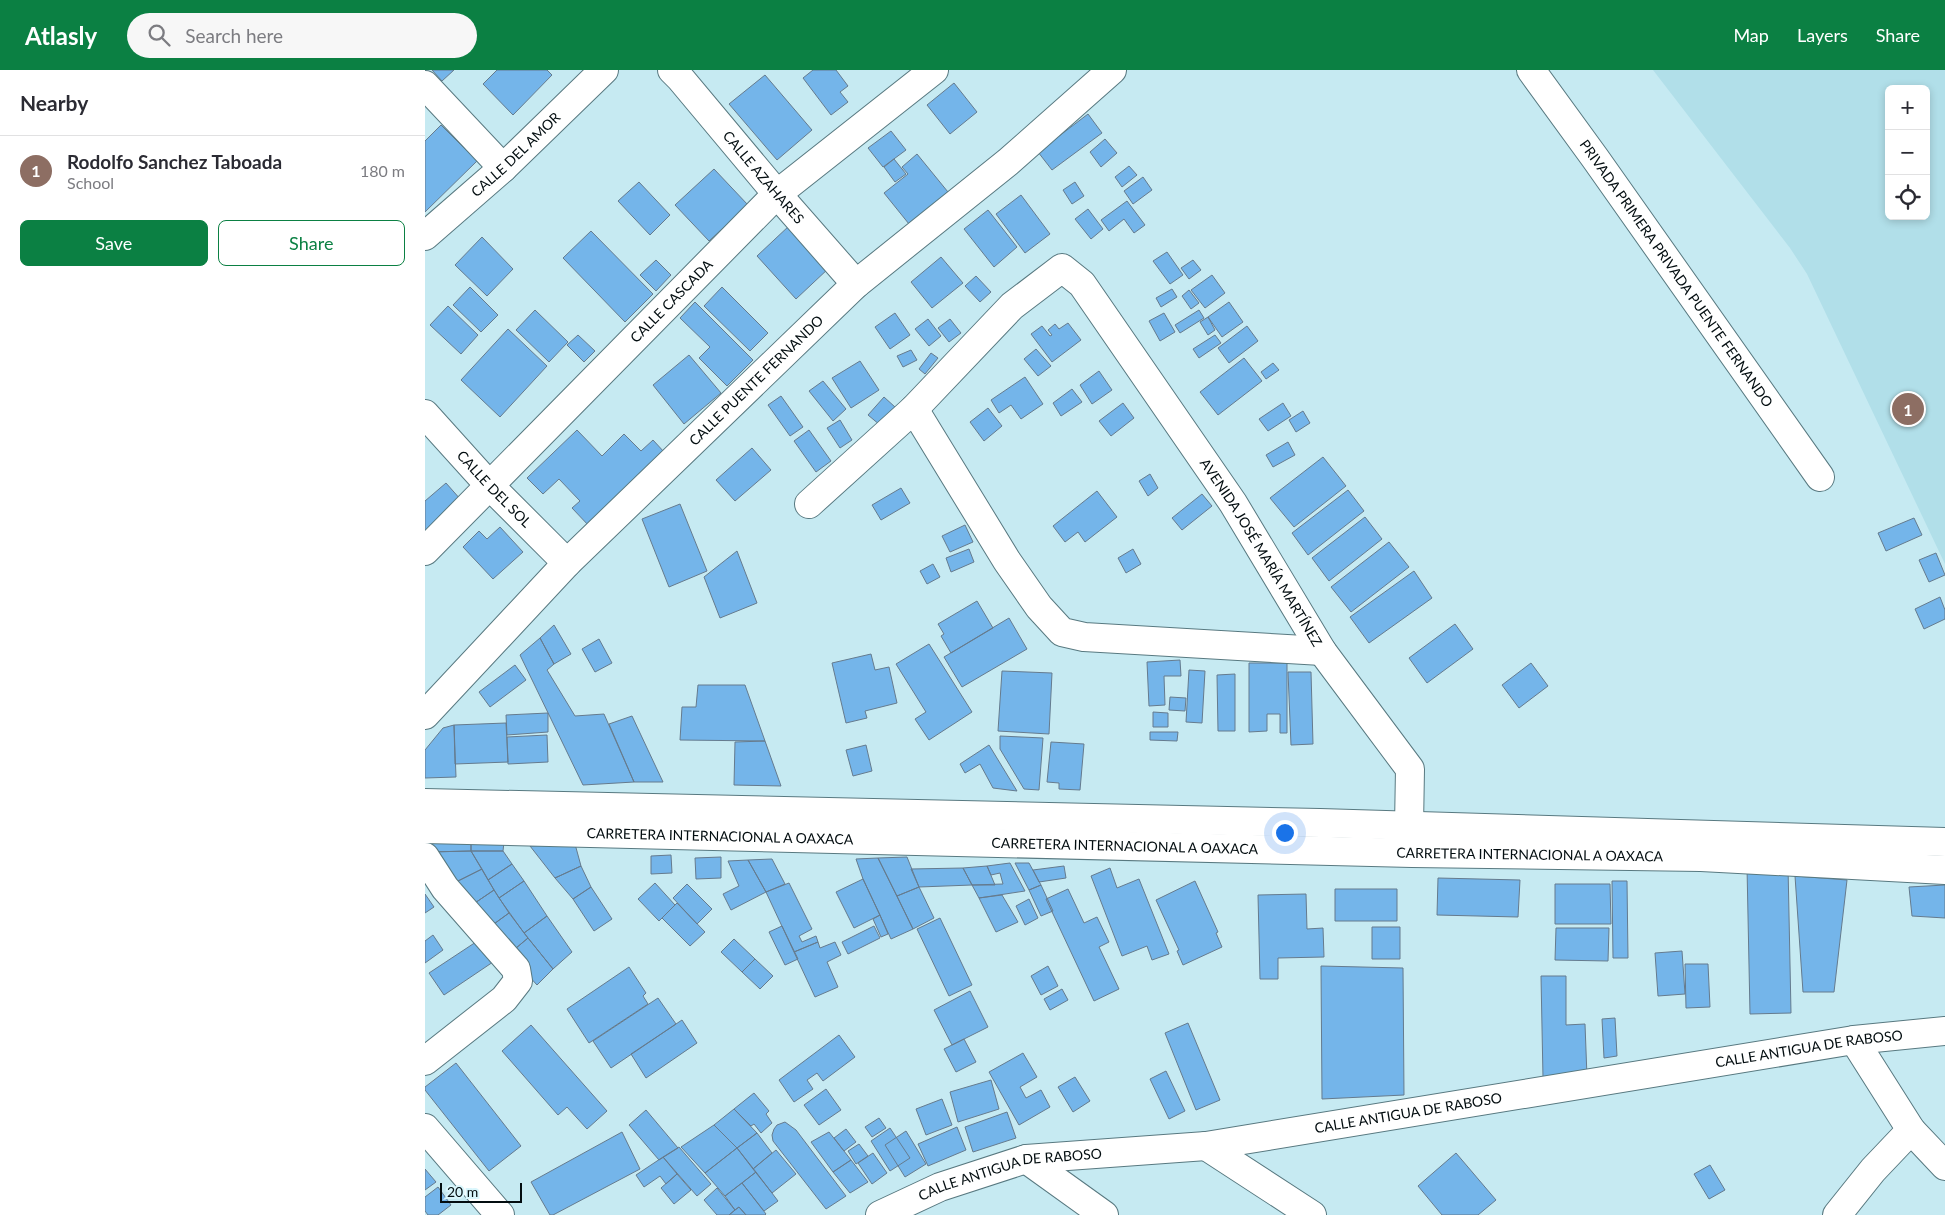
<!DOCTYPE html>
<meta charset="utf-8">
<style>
body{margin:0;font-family:Lato,sans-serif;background:#f7f7f7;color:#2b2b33}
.controls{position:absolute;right:15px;top:15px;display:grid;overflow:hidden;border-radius:8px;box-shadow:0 2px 8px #0003}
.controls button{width:45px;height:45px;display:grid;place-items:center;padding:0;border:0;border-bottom:1px solid #e1e1e2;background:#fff;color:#2b2b33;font:25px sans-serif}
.scale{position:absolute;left:15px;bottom:12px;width:82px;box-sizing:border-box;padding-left:5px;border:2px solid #030d10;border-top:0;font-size:14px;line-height:18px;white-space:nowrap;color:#030d10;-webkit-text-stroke:4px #d9f6fc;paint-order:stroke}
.you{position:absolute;left:859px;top:762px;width:18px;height:18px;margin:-12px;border:4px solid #fff;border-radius:50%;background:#1a73e8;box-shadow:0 0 0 8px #1a73e833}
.badge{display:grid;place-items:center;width:32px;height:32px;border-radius:50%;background:#0b8043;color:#fff;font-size:16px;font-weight:700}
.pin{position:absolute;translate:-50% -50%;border:2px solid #fff;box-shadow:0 1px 5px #0006}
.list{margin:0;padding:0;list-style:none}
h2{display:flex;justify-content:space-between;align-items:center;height:65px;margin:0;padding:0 20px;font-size:21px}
h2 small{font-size:16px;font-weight:400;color:#7c7c81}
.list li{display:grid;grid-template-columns:32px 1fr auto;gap:15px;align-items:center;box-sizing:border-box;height:70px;padding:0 20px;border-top:1px solid #e1e1e2}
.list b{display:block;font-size:19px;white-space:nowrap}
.list p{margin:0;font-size:16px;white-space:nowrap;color:#7c7c81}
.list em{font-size:16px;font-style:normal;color:#7c7c81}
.actions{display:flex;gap:10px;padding:15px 20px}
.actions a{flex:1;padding:11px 0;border:1px solid #0b8043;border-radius:8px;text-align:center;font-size:18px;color:#0b8043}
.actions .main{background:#0b8043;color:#fff}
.icon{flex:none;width:28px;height:28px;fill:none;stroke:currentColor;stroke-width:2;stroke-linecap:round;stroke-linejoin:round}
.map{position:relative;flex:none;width:1520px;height:1145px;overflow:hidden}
header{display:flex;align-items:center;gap:30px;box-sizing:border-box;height:70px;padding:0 25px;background:#0b8043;color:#fff}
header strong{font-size:24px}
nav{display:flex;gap:28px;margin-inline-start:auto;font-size:18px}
.search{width:350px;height:45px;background:#f7f7f7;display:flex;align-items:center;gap:12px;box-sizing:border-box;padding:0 18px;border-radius:28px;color:#7c7c81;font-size:19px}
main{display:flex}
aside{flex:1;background:#fff}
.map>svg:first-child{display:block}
.built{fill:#b1dfe9;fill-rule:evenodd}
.building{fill:#74b5ea;stroke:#657b8e}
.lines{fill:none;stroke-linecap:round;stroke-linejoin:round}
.minor-casing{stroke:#587980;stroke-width:30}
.minor{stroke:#fff;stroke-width:28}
.labels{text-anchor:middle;stroke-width:4.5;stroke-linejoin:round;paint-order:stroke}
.street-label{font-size:14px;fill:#030d10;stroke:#d9f6fc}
</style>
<header>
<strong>Atlasly</strong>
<div class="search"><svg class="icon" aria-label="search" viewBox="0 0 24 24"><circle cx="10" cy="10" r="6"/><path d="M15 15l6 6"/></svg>Search here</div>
<nav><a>Map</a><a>Layers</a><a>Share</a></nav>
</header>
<main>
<aside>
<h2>Nearby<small></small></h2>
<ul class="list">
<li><span class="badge" style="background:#8d6e63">1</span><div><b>Rodolfo Sanchez Taboada</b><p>School</p></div><em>180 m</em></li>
</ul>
<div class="actions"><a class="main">Save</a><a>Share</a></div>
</aside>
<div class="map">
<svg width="1520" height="1145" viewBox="0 0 1520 1145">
<rect width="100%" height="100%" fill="#c6eaf2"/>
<path class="built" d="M1228,0H1520V494L1382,204L1365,178ZM1464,19H1501V146H1464Z"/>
<path class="building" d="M7,0H29L17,11Z
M72,0H122L127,5L88,45L58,14Z
M388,0H411L423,16L415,22L423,32L406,45L378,8Z
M340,5L387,60L352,90L304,34Z
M529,13L552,42L525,64L502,35Z
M663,44L677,63L627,100L613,82Z
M16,55L52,91L0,142V71Z
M466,61L481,80L458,97L443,78Z
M680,69L692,83L676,97L665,82Z
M492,84L523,122L484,154L459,123L483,104L477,97Z
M469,89L481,104L470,112L459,97Z
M704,96L712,105L697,117L690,107Z
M289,99L323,135L284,171L250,135Z
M718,107L727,120L708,134L699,121Z
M214,112L245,145L225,165L193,131Z
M650,112L659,126L647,134L638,120Z
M596,125L625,164L600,183L571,144Z
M702,131L720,155L709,163L699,149L684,161L676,150Z
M663,139L678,159L666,169L650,149Z
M563,140L592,177L569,197L539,159Z
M365,155L404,198L371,229L332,186Z
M166,161L228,224L200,252L138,188Z
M57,167L88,199L62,226L30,195Z
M742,182L758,205L745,214L728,191Z
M516,187L538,213L507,238L486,212Z
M231,190L246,205L231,221L215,205Z
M768,190L776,200L764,209L756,198Z
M787,205L800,223L780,238L766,220Z
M551,206L566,222L555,232L540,216Z
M45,217L73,245L56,262L28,235Z
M297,217L343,263L325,281L279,236Z
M747,219L752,227L736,237L731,228Z
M764,220L774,233L766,239L757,226Z
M270,232L328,290L302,316L274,288L285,277L255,248Z
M804,232L818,252L797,267L783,247Z
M23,236L53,265L36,284L5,255Z
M110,240L143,272L124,292L91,260Z
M774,240L779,248L755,263L750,255Z
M470,243L485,265L465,279L450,257Z
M739,243L750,262L735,271L724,251Z
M783,247L790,260L783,265L775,252Z
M503,249L516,266L504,276L490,259Z
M525,249L536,263L524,272L513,258Z
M643,253L656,270L627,292L606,264L617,256L625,266L627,265L623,260L630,254L634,259Z
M822,256L833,271L804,293L793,278Z
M83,259L122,296L75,347L36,310Z
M153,265L170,281L159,292L142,275Z
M790,265L796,273L774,288L768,279Z
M611,279L626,296L613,306L599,289Z
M486,280L492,290L478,297L472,286Z
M506,283L513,288L500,304L494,299Z
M264,285L296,323L259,354L228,315Z
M819,288L837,311L793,345L775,322Z
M435,291L454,320L426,338L407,308Z
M848,293L854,300L841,309L836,302Z
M674,301L687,320L667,334L655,315Z
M600,307L618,334L596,349L586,335L574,343L566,330Z
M398,311L421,339L408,351L384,321Z
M647,319L657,332L636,346L628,333Z
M356,326L378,357L365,366L343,335Z
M459,327L470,337L455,355L443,345Z
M698,333L709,348L686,366L674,351Z
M858,333L866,346L843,361L834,349Z
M563,338L577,356L559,371L545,352Z
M878,341L885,353L871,362L864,350Z
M415,350L427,370L415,378L402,358Z
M152,360L177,386L199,364L216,381L228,370L240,383L165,457L147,438L155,431L134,409L118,424L102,408Z
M384,360L406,391L391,402L369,371Z
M863,372L870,385L848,397L841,385Z
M327,378L346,400L310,431L291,410Z
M898,387L921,416L869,457L845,428Z
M725,404L733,418L723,426L714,411Z
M21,413L36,430L0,462V431Z
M476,418L485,433L456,450L447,435Z
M923,420L939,441L883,485L867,463Z
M672,421L692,447L660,472L653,462L640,472L628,456Z
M777,424L787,436L757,460L747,448Z
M255,434L282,501L244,517L217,449Z
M940,447L957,469L904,511L887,488Z
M1489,448L1497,465L1461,481L1453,463Z
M540,455L548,472L525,482L517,466Z
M75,457L98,482L68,509L38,477L54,461L62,469Z
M964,472L984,497L926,542L906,517Z
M544,479L549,492L526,502L521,488Z
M708,479L716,494L701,503L693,488Z
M312,481L332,533L295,548L279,507Z
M1511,483L1520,505L1504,512L1494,490Z
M508,494L515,507L502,514L495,501Z
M989,501L1007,528L944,573L925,547Z
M1515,527L1520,540V549L1499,559L1490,539Z
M552,531L568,558L526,583L516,566L519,564L513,554Z
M584,548L602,579L537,617L519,587Z
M1030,554L1048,579L1002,613L984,588Z
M129,555L146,584L129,594L115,568Z
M115,568L129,594L122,600L150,646L179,644L209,712L158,715L95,585Z
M174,569L187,593L170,602L157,579Z
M504,574L547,642L504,670L490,649L501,642L471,594Z
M446,584L450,600L464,597L472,633L440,641L442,648L421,653L407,593Z
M755,590L756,606H739L740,635L724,636L722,592Z
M824,593H862V663H855V644H842V661L824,662Z
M1106,593L1123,616L1094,638L1077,615Z
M90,595L101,610L65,637L54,622Z
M764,600L780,601L777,653L761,652Z
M577,601L627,603L624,664L573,661Z
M863,602H886L888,674L866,675Z
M810,604V661H793L792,605Z
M273,615H320L340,671L255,670L257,637H271Z
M745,627L761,628L760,641L744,640Z
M728,642L743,643V657H728Z
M123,643V662L82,665L81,645Z
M207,646L238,712H209L184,654Z
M81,653L83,692L30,694L29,655Z
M29,655L31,707L0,708V680L18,658Z
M725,662H753L752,671L725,670Z
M122,665L123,692L83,694L82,667Z
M575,666L618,668L614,720L599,719L575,679Z
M340,671L356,716L309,715L310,672Z
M626,672L659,674L655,720L634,719V713L622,712Z
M441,675L447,701L428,706L421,680Z
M564,675L592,721L568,718L555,694L540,703L535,694Z
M2,769L46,771V781L3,782Z
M46,771L79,772L78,781H46Z
M150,774L156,796L130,808L105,776Z
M46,781H78L87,794L63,810Z
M46,781L57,799L29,813L3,782Z
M246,785L247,803L226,804V786Z
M296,787V808L271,809L270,788Z
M482,787L494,817L472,826L453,788Z
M453,788L488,859L466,869L438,809L431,789Z
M347,789L360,814L341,822L323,790Z
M323,790L341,822L306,840L298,824L314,816L303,791Z
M585,793L600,821L554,828L547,815L578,814L575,803L566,805L562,796Z
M590,793H604L616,815L604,820Z
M87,794L99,811L74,828L63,810Z
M156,796L166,817L148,829L130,808Z
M562,796L570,815H547L538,798Z
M639,796L641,808L614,812L608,800Z
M1363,796L1366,943L1325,944L1322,797Z
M538,798L547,815L494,817L486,799Z
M685,798L692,818L714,809L744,884L727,890L722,876L697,886L666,806Z
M57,799L69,820L44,837L29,813Z
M1370,806L1422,810L1409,922H1378Z
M1013,808L1095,810L1093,847L1012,845Z
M438,809L455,845L429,858L411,822Z
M99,811L122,846L99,863L74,828Z
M770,811L793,862L791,863L797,877L758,895L752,881L754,880L731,830Z
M1187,811H1202L1203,888H1188Z
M230,813L250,835L234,851L213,829Z
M364,813L387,859L374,866L377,872L391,866L393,872L369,882L341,822Z
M262,814L287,839L272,854L248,828Z
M1130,814H1185L1186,854H1130Z
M616,815L628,841L616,846L604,820Z
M1520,815V848L1487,846L1484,817Z
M166,817L187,849L169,861L148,829Z
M494,817L509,848L488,859L472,826Z
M643,819L659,853L672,847L684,872L674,877L694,919L669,931L621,829Z
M910,819H972V851H910Z
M69,820L84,843L62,859L44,837Z
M0,824L9,837L0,843Z
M881,824L882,859L898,858L899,887L853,888V909H835L833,825Z
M577,825L593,852L571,862L554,828Z
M604,829L613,848L600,855L591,836Z
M252,833L280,862L265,876L237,848Z
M84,843L103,868L84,884L62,859Z
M455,845L463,864L456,867L448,849Z
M122,846L147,882L128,899L99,863Z
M515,848L547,915L524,926L492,859Z
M357,856L373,889L360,895L344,862Z
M449,856L455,868L423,884L417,872Z
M947,857H975V889H947Z
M1131,858H1184L1183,891L1130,890Z
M8,865L18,880L0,893V871Z
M103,868L128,899L112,915L84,884Z
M309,869L330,889L317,902L296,882Z
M54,870L68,892L19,925L4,903Z
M393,872L395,878L410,872L416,885L402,892L413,917L390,927L369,882Z
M1257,881L1260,924L1233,926L1230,883Z
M330,889L348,906L335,919L317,902Z
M1260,894H1283L1285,937L1261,938Z
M623,896L633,916L616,925L606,906Z
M896,896L978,898L979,1025L897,1029Z
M204,897L221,923L218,926L223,934L164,973L142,939Z
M1116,906H1141V955L1160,954L1162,1007L1118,1008Z
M637,919L643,930L625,940L619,929Z
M545,921L563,957L527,975L509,940Z
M233,928L251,954L186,998L168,971Z
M1190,948L1192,986L1179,988L1177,949Z
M257,950L272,973L221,1008L206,984Z
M763,953L795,1030L771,1040L740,963Z
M106,955L182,1041L162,1059L142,1037L133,1045L77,981Z
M414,965L430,987L398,1011L392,1003L382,1010L388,1019L369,1032L354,1010Z
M539,969L551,992L531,1002L519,979Z
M598,983L612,1007L595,1017L601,1028L616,1020L625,1037L594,1055L564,1002Z
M31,993L96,1076L64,1101L0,1020V1017Z
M741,1001L760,1041L744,1049L725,1009Z
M650,1007L665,1031L648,1042L633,1017Z
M566,1010L574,1039L533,1052L525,1022Z
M401,1019L416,1040L394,1055L379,1035Z
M329,1023L344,1041L341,1044L347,1053L336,1063L329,1054L326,1056L309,1039Z
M517,1029L527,1055L501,1065L491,1039Z
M309,1039L332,1063L312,1078L289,1055Z
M221,1040L253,1078L234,1090L204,1055Z
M582,1042L591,1068L548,1082L540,1057Z
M454,1048L461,1058L447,1067L440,1057Z
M360,1052L371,1060L421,1126L401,1139L348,1071L347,1065L349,1059L352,1055Z
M289,1055L312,1078L280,1103L256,1077Z
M532,1057L541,1080L503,1096L493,1074Z
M465,1058L485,1088L465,1101L446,1071Z
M421,1059L431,1072L419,1081L409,1068Z
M481,1061L501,1094L480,1107L460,1075Z
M197,1062L215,1099L128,1145H125L106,1112Z
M404,1062L426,1090L408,1102L386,1072Z
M332,1063L347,1083L328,1099L312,1078Z
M434,1074L443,1086L431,1094L423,1081Z
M254,1077L286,1114L272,1126L238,1087Z
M312,1078L331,1102L300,1126L280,1103Z
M351,1080L371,1104L347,1123L328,1099Z
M448,1083L462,1103L447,1114L433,1093Z
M1031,1083L1071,1130L1053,1145H1017L993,1116Z
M238,1087L252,1104L241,1114L235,1106L219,1117L211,1105Z
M426,1090L443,1112L425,1123L408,1102Z
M1285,1095L1300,1120L1284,1129L1269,1104Z
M0,1099L11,1112L0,1120Z
M331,1102L353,1131L339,1141L317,1113Z
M252,1104L266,1120L249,1134L236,1118Z
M317,1113L341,1144L340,1145H321L314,1137L310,1140L300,1126Z
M13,1117L26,1135L13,1145H3L0,1141V1127Z
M292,1118L310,1140L304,1145H292L279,1130Z
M314,1137L321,1145H304L310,1140Z"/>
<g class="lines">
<g class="minor-casing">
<g id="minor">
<path id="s1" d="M247,0L255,8L352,124L431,214"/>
<path id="s2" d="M1106,0L1170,88L1395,407"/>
<path d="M0,15L78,98"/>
<path id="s3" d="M0,166L78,98L179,0"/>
<path d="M489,339L582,491L614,537L637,562L659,567L897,581"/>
<path id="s4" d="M0,344L64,415L142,493"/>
<path id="s5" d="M384,434L489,339L587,236L637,198L657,214L808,433L897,581L985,699L984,756L986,774"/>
<path id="s6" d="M0,481L352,124L509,0"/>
<path id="s7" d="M0,645L142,493L431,214L583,92L687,0"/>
<path d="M0,733L895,753L1520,772"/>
<path id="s8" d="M0,759L987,783L1276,787L1520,800"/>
<path d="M0,787L20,818L91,899L93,911L79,929L0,991"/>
<path d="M1429,970L1486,1060L1520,1096"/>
<path d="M0,1058L75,1145"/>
<path d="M781,1076L887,1145"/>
<path d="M601,1089L679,1145"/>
<path id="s9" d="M455,1145L515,1117L601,1089L781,1076L1429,970L1520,961"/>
<path d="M1412,1145L1448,1100L1486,1060"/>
</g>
</g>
<use href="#minor" class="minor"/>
</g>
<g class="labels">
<g class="street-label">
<text dy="5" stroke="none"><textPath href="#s3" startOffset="122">CALLE DEL AMOR</textPath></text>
<text dy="5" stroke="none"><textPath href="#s1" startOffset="141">CALLE AZAHARES</textPath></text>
<text dy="5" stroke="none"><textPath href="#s2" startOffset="250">PRIVADA PRIMERA PRIVADA PUENTE FERNANDO</textPath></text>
<text dy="5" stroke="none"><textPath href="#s6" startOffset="351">CALLE CASCADA</textPath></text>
<text dy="5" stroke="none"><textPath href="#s7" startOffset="471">CALLE PUENTE FERNANDO</textPath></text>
<text dy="5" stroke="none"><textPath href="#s4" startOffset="102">CALLE DEL SOL</textPath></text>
<text dy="5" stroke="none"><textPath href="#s5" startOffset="695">AVENIDA JOSÉ MARÍA MARTÍNEZ</textPath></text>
<text dy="5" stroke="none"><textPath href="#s8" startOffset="295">CARRETERA INTERNACIONAL A OAXACA</textPath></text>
<text dy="5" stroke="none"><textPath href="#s8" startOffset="700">CARRETERA INTERNACIONAL A OAXACA</textPath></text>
<text dy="5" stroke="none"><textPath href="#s8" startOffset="1105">CARRETERA INTERNACIONAL A OAXACA</textPath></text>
<text dy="5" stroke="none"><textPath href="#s9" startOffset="948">CALLE ANTIGUA DE RABOSO</textPath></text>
<text dy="5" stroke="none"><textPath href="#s9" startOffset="542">CALLE ANTIGUA DE RABOSO</textPath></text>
<text dy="5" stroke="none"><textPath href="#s9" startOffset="138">CALLE ANTIGUA DE RABOSO</textPath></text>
</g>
</g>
</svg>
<div class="controls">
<button>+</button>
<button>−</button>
<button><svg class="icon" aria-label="locate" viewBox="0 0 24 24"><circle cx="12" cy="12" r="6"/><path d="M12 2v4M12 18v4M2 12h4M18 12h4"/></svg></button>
</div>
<div class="scale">20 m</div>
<div class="you"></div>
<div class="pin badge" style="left:1483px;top:339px;background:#8d6e63">1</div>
</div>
</main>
